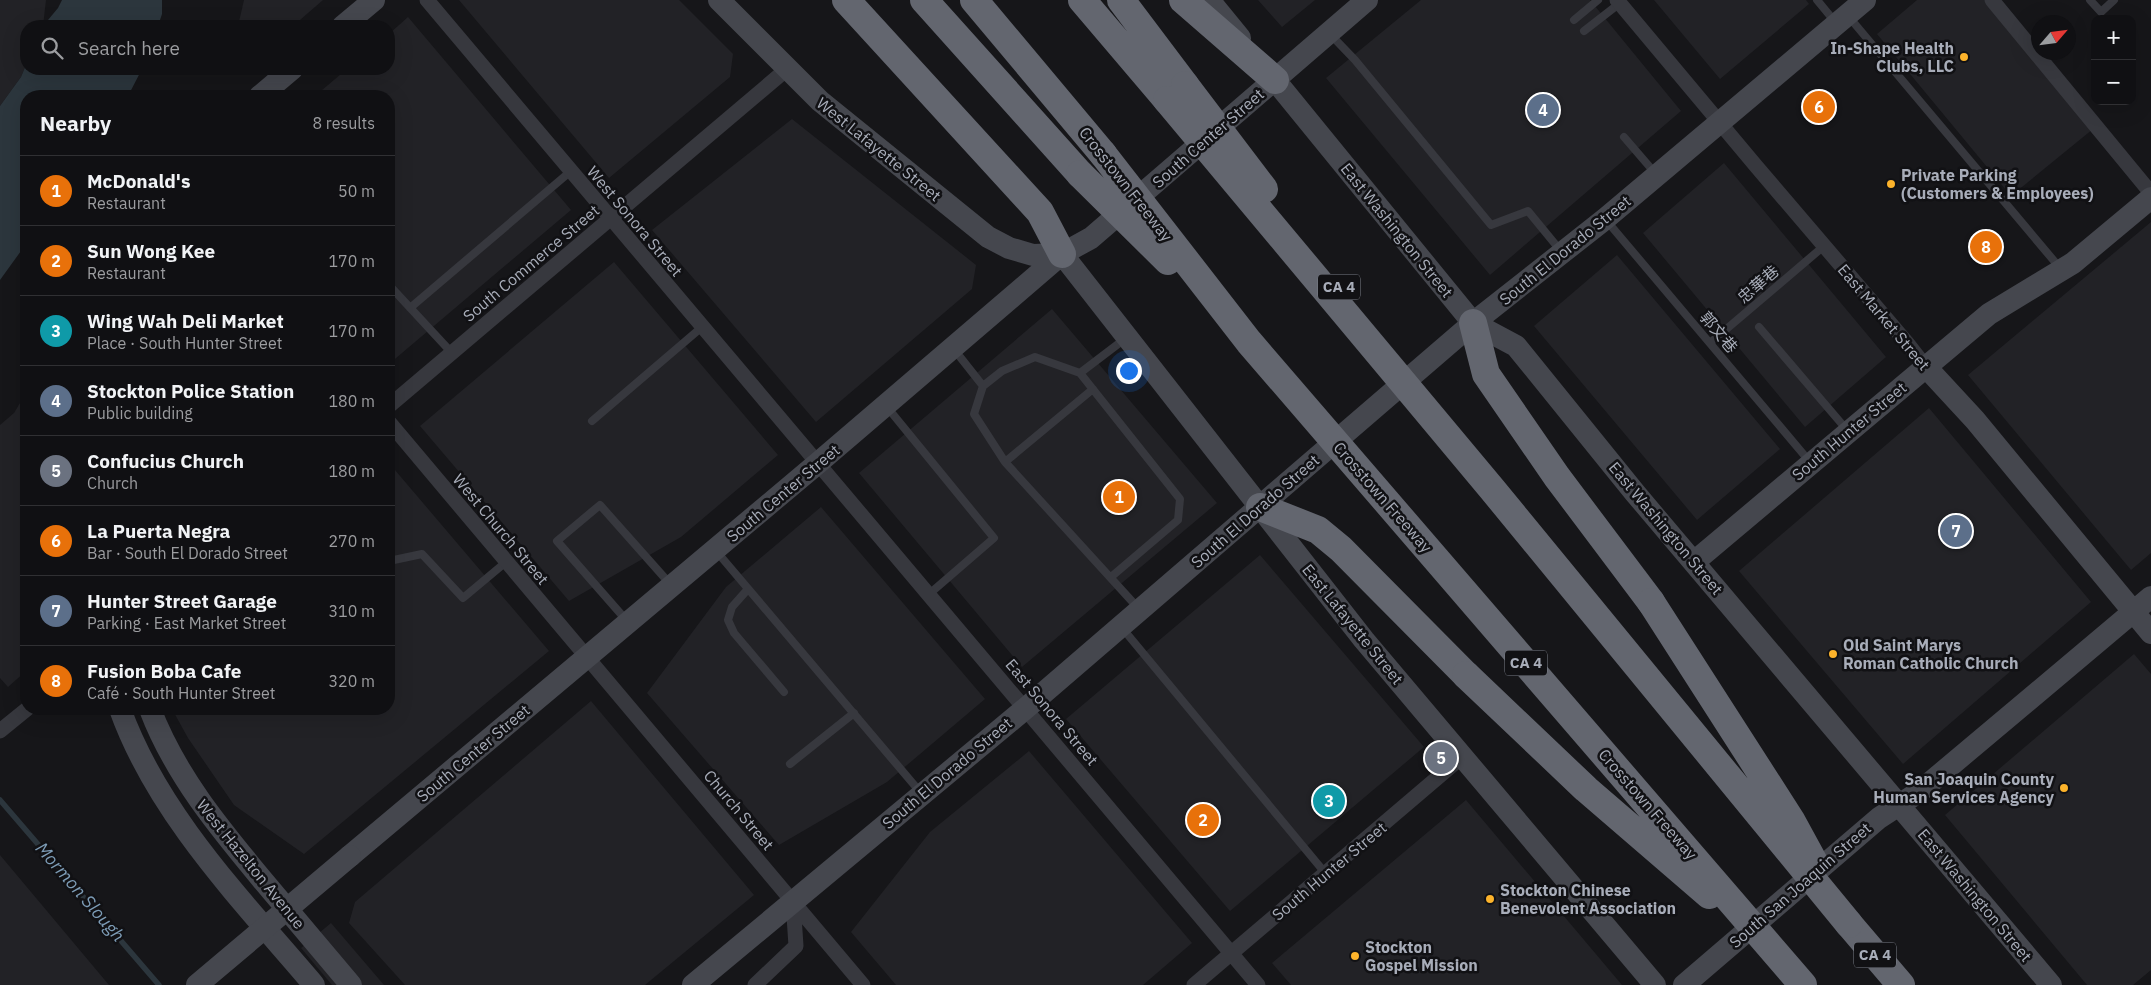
<!DOCTYPE html>
<meta charset="utf-8">
<style>
body{margin:0;font-family:"IBM Plex Sans","Noto Sans SC",sans-serif;background:#19191c;color:#f1f3f6}
.controls{position:absolute;right:15px;top:15px;display:grid;overflow:hidden;border-radius:10px;box-shadow:0 5px 20px #0002}
.controls button{width:45px;height:45px;display:grid;place-items:center;padding:0;border:0;border-bottom:1px solid #303033;background:#101013;color:#f1f3f6;font:25px sans-serif}
.compass{position:absolute;left:2031px;top:15px;width:45px;height:45px;border-radius:50%;background:#101013;box-shadow:0 5px 20px #0002;rotate:62deg}
.you{position:absolute;left:1128px;top:370px;width:18px;height:18px;margin:-12px;border:4px solid #fff;border-radius:50%;background:#1a73e8;box-shadow:0 0 0 8px #1a73e833}
.badge{display:grid;place-items:center;width:32px;height:32px;border-radius:50%;background:#0b8043;color:#fff;font-size:16px;font-weight:700}
.pin{position:absolute;translate:-50% -50%;border:2px solid #fff;box-shadow:0 1px 5px #0006}
.list{margin:0;padding:0;list-style:none}
h2{display:flex;justify-content:space-between;align-items:center;height:65px;margin:0;padding:0 20px;font-size:21px}
h2 small{font-size:16px;font-weight:400;color:#9c9da0}
.list li{display:grid;grid-template-columns:32px 1fr auto;gap:15px;align-items:center;box-sizing:border-box;height:70px;padding:0 20px;border-top:1px solid #303033}
.list b{display:block;font-size:19px;white-space:nowrap}
.list p{margin:0;font-size:16px;white-space:nowrap;color:#9c9da0}
.list em{font-size:16px;font-style:normal;color:#9c9da0}
.icon{flex:none;width:28px;height:28px;fill:none;stroke:currentColor;stroke-width:2;stroke-linecap:round;stroke-linejoin:round}
.map{position:relative;flex:none;width:2151px;height:985px;overflow:hidden}
.search{position:absolute;background:#101013;box-shadow:0 5px 20px #0002;left:20px;top:20px;width:375px;height:55px;display:flex;align-items:center;gap:12px;box-sizing:border-box;padding:0 18px;border-radius:20px;color:#9c9da0;font-size:19px}
.panel{position:absolute;background:#101013;box-shadow:0 5px 20px #0002;left:20px;top:90px;width:375px;height:625px;border-radius:20px}
.map>svg:first-child{display:block}
.built{fill:#222226}
.water{fill:#2c363d}
.lines{fill:none;stroke-linecap:round;stroke-linejoin:round}
.stream{stroke:#2c363d;stroke-width:5.5}
.lane{stroke:#37383e;stroke-width:8}
.street{stroke:#37383e;stroke-width:15}
.secondary{stroke:#45474e;stroke-width:22}
.highway{stroke:#63666f;stroke-width:28}
.secondary-bridge{stroke:#45474e;stroke-width:22}
.highway-bridge{stroke:#63666f;stroke-width:28}
.poi-dot{fill:#fcb32b;stroke:#111114;stroke-width:2}
.labels{text-anchor:middle;stroke-width:5;stroke-linejoin:round;paint-order:stroke}
.shield{fill:#111114;stroke:#7b7e88;stroke-width:1}
.shield-label{font-size:15px;font-weight:bold;fill:#a8adb9}
.poi-label{font-size:16px;font-weight:bold;fill:#a8adb9;stroke:#111114;text-anchor:start}
.street-label{font-size:16px;fill:#a8adb9;stroke:#111114}
.water-label{font-size:18px;font-style:italic;fill:#7d9cb6;stroke:#111114}
</style>
<div class="map">
<svg width="2151" height="985" viewBox="0 0 2151 985">
<rect width="100%" height="100%" fill="#161619"/>
<path class="built" d="M0,0H46L43,26H26V65L21,77L0,106Z
M244,0H323L293,26H238Z
M459,0H679L733,54L730,77L609,178Z
M1258,0H1315L1282,27Z
M1421,0H1590L1681,111L1490,275L1326,78Z
M1654,0H1806L1809,4L1720,79Z
M1917,0H1986L2093,129L2011,196L1877,34Z
M408,17L571,210L389,364V96H315L347,69H389V34Z
M792,119L976,265L972,289L816,422L652,230Z
M1724,163L1886,357L1805,427L1643,233Z
M2151,222V553L2131,570L1968,375Z
M1617,255L1780,449L1697,520L1534,326Z
M614,262L778,455L681,537L569,601L420,426Z
M1052,309L1217,503L1022,667L859,473Z
M26,393V671L8,687L0,678V425L14,413Z
M1929,408L2091,602L1903,764L1739,571Z
M389,463L549,651L304,854L234,805L188,738L172,709H389Z
M821,507L985,699L887,782L779,845L647,693L726,587Z
M1260,555L1424,747L1230,911L1066,719Z
M2134,654L2151,674V970L2133,985H2087L1945,815Z
M591,701L754,895L645,985H405L349,923L355,902Z
M1029,751L1192,943L1143,985H896L851,932L930,832Z
M1466,800L1622,985H1291L1272,963Z
M0,855L109,985H0Z
M331,923L384,985H332L301,948Z"/>
<path class="water" d="M62,0H162V14L158,26H43L58,8Z
M26,65V69H142L128,96H26V244L0,280V106L21,77Z"/>
<g class="lines">
<path class="stream" d="M0,800L159,985"/>
<path class="lane" d="M1817,0L1836,23
M2090,0L2101,12L2114,0
M1849,17L2060,268
M1574,20L1598,0
M1584,31L1620,3
M1330,34L1355,60L1491,225L1528,211L1560,250
M1624,137L1655,173
M1606,220L1810,462
M389,285L452,353
M410,308L571,171
M1759,327L1847,430
M1710,343L1824,246
M953,348L983,386L974,414L1005,462L1139,609
M1080,373L1180,499L1178,520L1111,577
M983,386L1002,371L1035,357L1080,373L1126,338
M887,407L994,538L928,595
M592,421L702,327
M1005,462L1093,389
M717,552L921,793
M389,561L422,554L463,598L506,562
M748,589L732,607L728,620L734,633L784,692
M627,621L557,541L600,505L671,585
M1123,629L1326,874
M790,764L854,713"/>
<path class="street" d="M427,0L1258,985
M1617,0L1756,166L1908,344L1926,367
M1992,0L2151,193
M389,406L787,69
M389,422L863,985
M0,731L27,709
M755,985L796,946L793,901
M1194,985L1463,756"/>
<path class="secondary" d="M719,0L820,101L988,237L1009,248L1033,255L1062,254
M1209,0L1240,38
M343,26L374,0
M1265,68L1473,323L1516,346L1635,493L2051,985
M260,96L292,69
M1062,254L1364,640L1655,985
M1926,367L1975,420L2151,633
M1694,562L1989,314L2073,263L2151,198
M120,709C158,815 242,900 314,985
M150,709C175,775 220,829 265,883C294,917 322,951 351,985
M350,856L818,463L1062,254L1091,238L1367,0
M693,985L1026,708L1473,323L1605,219L1865,0
M1684,985L1879,818L1919,792L2151,597"/>
<path class="highway" d="M846,0L1040,212L1062,254
M924,0L1080,174
M974,0L1103,154
M1082,0L1167,100
M1121,0L1185,85
M1183,0L1275,80
M1473,323L1486,374L1557,477L1651,602
M1260,507L1318,530L1341,549L1466,675
M1849,924L1901,985"/>
<path class="secondary-bridge" d="M197,985L350,856"/>
<path class="highway-bridge" d="M1185,85L1264,189
M1167,100L1492,489L1849,924
M1103,154L1249,342L1803,985
M1080,174L1168,261
M1651,602L1791,820L1815,864
M1466,675L1586,789L1709,895"/>
</g>
<g class="poi-dot">
<circle cx="1964" cy="57" r="5"/>
<circle cx="1891" cy="184" r="5"/>
<circle cx="1833" cy="654" r="5"/>
<circle cx="2064" cy="788" r="5"/>
<circle cx="1490" cy="899" r="5"/>
<circle cx="1355" cy="956" r="5"/>
</g>
<g class="labels">
<g class="shield">
<rect x="1318" y="274.5" width="42" height="25" rx="4"/>
<rect x="1505" y="650.5" width="42" height="25" rx="4"/>
<rect x="1854" y="942.5" width="42" height="25" rx="4"/>
</g>
<g class="shield-label">
<text x="1339" y="292">CA 4</text>
<text x="1526" y="668">CA 4</text>
<text x="1875" y="960">CA 4</text>
</g>
<g class="poi-label">
<text x="1954" y="54" text-anchor="end">In-Shape Health<tspan x="1954" dy="18">Clubs, LLC</tspan></text>
<text x="1901" y="181">Private Parking<tspan x="1901" dy="18">(Customers &amp; Employees)</tspan></text>
<text x="1843" y="651">Old Saint Marys<tspan x="1843" dy="18">Roman Catholic Church</tspan></text>
<text x="2054" y="785" text-anchor="end">San Joaquin County<tspan x="2054" dy="18">Human Services Agency</tspan></text>
<text x="1500" y="896">Stockton Chinese<tspan x="1500" dy="18">Benevolent Association</tspan></text>
<text x="1365" y="953">Stockton<tspan x="1365" dy="18">Gospel Mission</tspan></text>
</g>
<g class="street-label">
<text transform="translate(1208 138) rotate(-41)" y="6">South Center Street</text>
<text transform="translate(879 149) rotate(39)" y="6">West Lafayette Street</text>
<text transform="translate(1126 184) rotate(52)" y="6">Crosstown Freeway</text>
<text transform="translate(635 221) rotate(50)" y="6">West Sonora Street</text>
<text transform="translate(1397 230) rotate(51)" y="6">East Washington Street</text>
<text transform="translate(1565 250) rotate(-39)" y="6">South El Dorado Street</text>
<text transform="translate(531 263) rotate(-40)" y="6">South Commerce Street</text>
<text transform="translate(1758 284) rotate(-41)" y="6">忠華巷</text>
<text transform="translate(1884 317) rotate(50)" y="6">East Market Street</text>
<text transform="translate(1719 332) rotate(50)" y="6">郭文巷</text>
<text transform="translate(1849 431) rotate(-40)" y="6">South Hunter Street</text>
<text transform="translate(783 493) rotate(-40)" y="6">South Center Street</text>
<text transform="translate(1383 497) rotate(49)" y="6">Crosstown Freeway</text>
<text transform="translate(1255 511) rotate(-41)" y="6">South El Dorado Street</text>
<text transform="translate(1666 528) rotate(50)" y="6">East Washington Street</text>
<text transform="translate(501 529) rotate(50)" y="6">West Church Street</text>
<text transform="translate(1353 624) rotate(51)" y="6">East Lafayette Street</text>
<text transform="translate(1052 712) rotate(50)" y="6">East Sonora Street</text>
<text transform="translate(473 753) rotate(-40)" y="6">South Center Street</text>
<text transform="translate(947 773) rotate(-40)" y="6">South El Dorado Street</text>
<text transform="translate(1648 804) rotate(49)" y="6">Crosstown Freeway</text>
<text transform="translate(739 810) rotate(50)" y="6">Church Street</text>
<text transform="translate(251 864) rotate(51)" y="6">West Hazelton Avenue</text>
<text transform="translate(1329 871) rotate(-40)" y="6">South Hunter Street</text>
<text transform="translate(1800 885) rotate(-41)" y="6">South San Joaquin Street</text>
<text transform="translate(1975 895) rotate(50)" y="6">East Washington Street</text>
</g>
<g class="water-label">
<text transform="translate(80 892) rotate(49)" y="6">Mormon Slough</text>
</g>
</g>
</svg>
<div class="controls">
<button>+</button>
<button>−</button>
</div>
<svg class="compass" viewBox="-18 -18 36 36"><path d="M0-13l5 13h-10z" fill="#e53935"/><path d="M0 13l5-13h-10z" fill="#9c9da0"/></svg>
<div class="you"></div>
<div class="pin badge" style="left:1119px;top:497px;background:#e8710a">1</div>
<div class="pin badge" style="left:1203px;top:820px;background:#e8710a">2</div>
<div class="pin badge" style="left:1329px;top:801px;background:#0f9aa8">3</div>
<div class="pin badge" style="left:1543px;top:110px;background:#5c6f8a">4</div>
<div class="pin badge" style="left:1441px;top:758px;background:#6b7280">5</div>
<div class="pin badge" style="left:1819px;top:107px;background:#e8710a">6</div>
<div class="pin badge" style="left:1956px;top:531px;background:#5c6f8a">7</div>
<div class="pin badge" style="left:1986px;top:247px;background:#e8710a">8</div>
<div class="search"><svg class="icon" aria-label="search" viewBox="0 0 24 24"><circle cx="10" cy="10" r="6"/><path d="M15 15l6 6"/></svg>Search here</div>
<section class="panel">
<h2>Nearby<small>8 results</small></h2>
<ul class="list">
<li><span class="badge" style="background:#e8710a">1</span><div><b>McDonald's</b><p>Restaurant</p></div><em>50 m</em></li>
<li><span class="badge" style="background:#e8710a">2</span><div><b>Sun Wong Kee</b><p>Restaurant</p></div><em>170 m</em></li>
<li><span class="badge" style="background:#0f9aa8">3</span><div><b>Wing Wah Deli Market</b><p>Place · South Hunter Street</p></div><em>170 m</em></li>
<li><span class="badge" style="background:#5c6f8a">4</span><div><b>Stockton Police Station</b><p>Public building</p></div><em>180 m</em></li>
<li><span class="badge" style="background:#6b7280">5</span><div><b>Confucius Church</b><p>Church</p></div><em>180 m</em></li>
<li><span class="badge" style="background:#e8710a">6</span><div><b>La Puerta Negra</b><p>Bar · South El Dorado Street</p></div><em>270 m</em></li>
<li><span class="badge" style="background:#5c6f8a">7</span><div><b>Hunter Street Garage</b><p>Parking · East Market Street</p></div><em>310 m</em></li>
<li><span class="badge" style="background:#e8710a">8</span><div><b>Fusion Boba Cafe</b><p>Café · South Hunter Street</p></div><em>320 m</em></li>
</ul>
</section>
</div>
